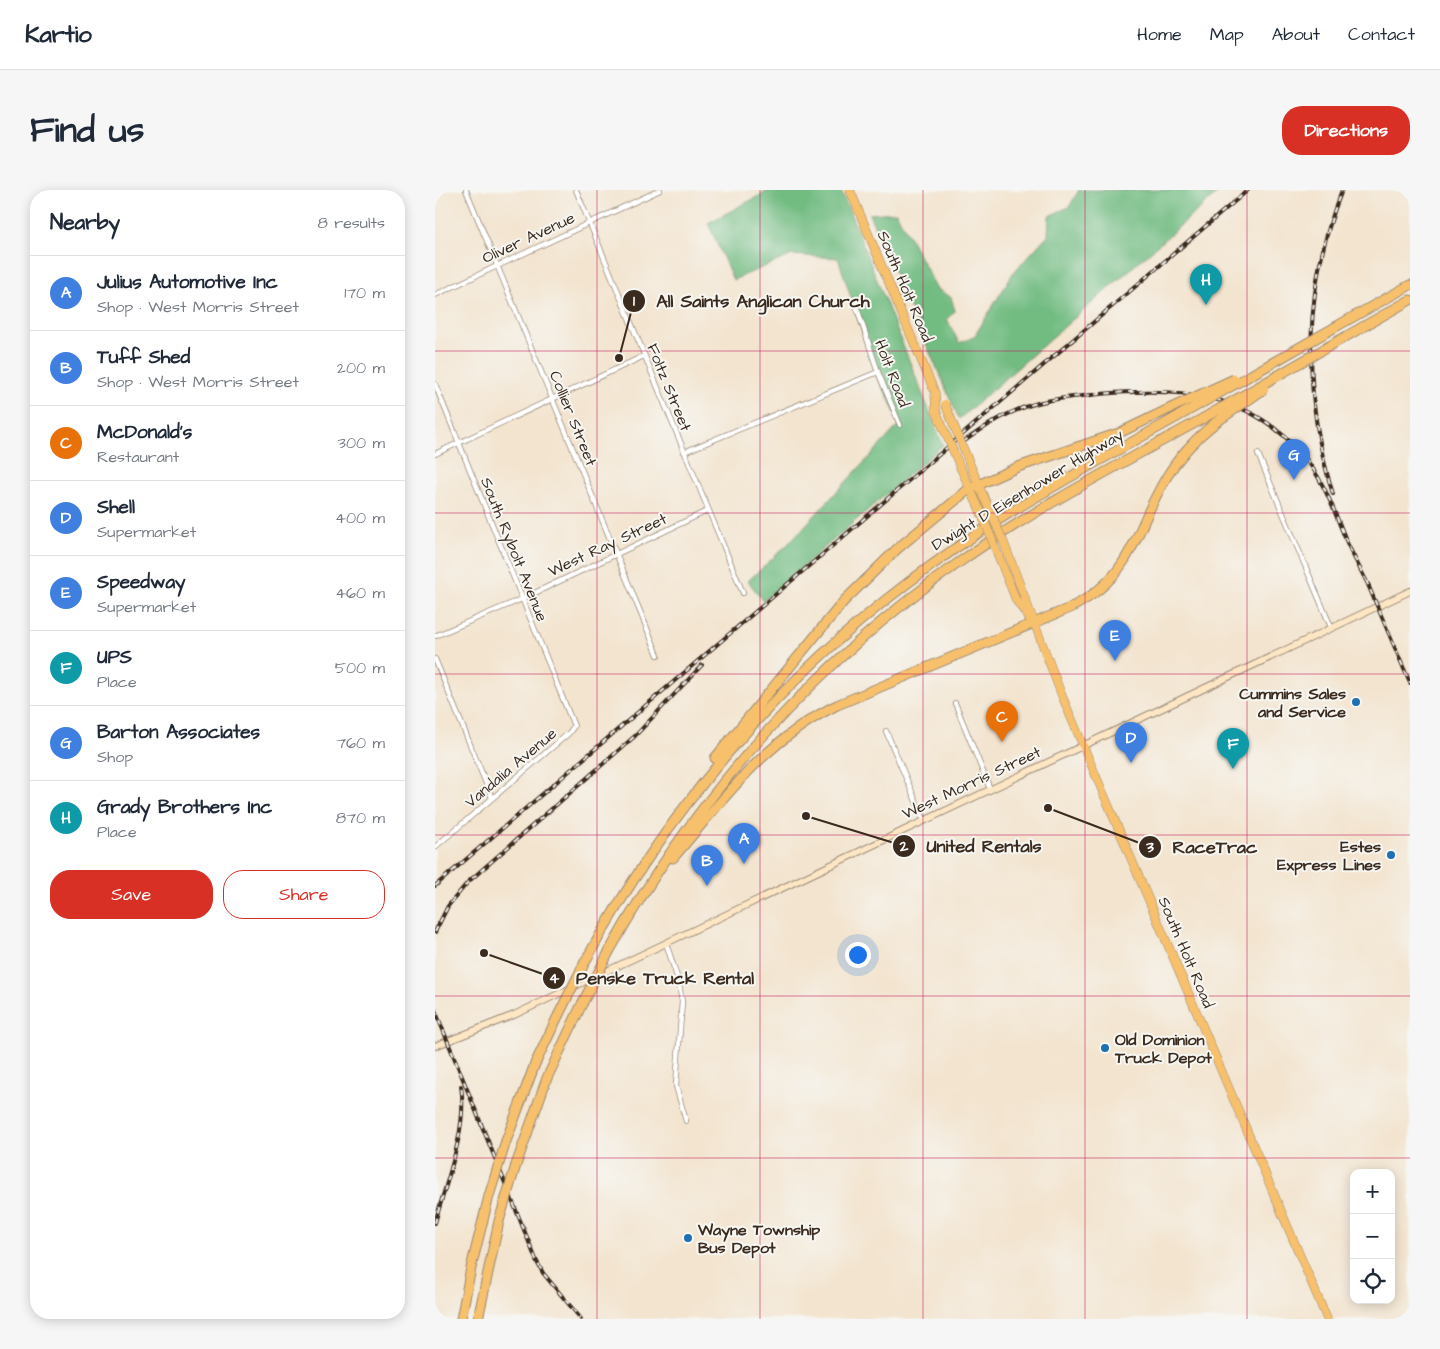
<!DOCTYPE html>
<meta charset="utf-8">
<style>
body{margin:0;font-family:"Architects Daughter",sans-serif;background:#f6f6f7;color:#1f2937}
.controls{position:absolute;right:15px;bottom:15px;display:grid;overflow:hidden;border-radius:10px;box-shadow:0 2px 12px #0003}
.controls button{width:45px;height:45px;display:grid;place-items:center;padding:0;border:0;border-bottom:1px solid #e0e1e3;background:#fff;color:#1f2937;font:25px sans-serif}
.you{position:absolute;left:422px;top:764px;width:18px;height:18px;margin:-12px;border:4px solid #fff;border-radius:50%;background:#1a73e8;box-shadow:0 0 0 8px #1a73e833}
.badge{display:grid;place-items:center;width:32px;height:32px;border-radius:50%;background:#d93025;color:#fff;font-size:16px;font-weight:700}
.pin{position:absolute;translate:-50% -41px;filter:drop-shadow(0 1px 2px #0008)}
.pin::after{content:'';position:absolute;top:26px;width:18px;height:15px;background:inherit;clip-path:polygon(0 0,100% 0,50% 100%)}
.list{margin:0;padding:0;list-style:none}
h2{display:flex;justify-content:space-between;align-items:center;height:65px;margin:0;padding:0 20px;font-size:21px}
h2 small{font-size:16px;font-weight:400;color:#747a83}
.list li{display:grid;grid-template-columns:32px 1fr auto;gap:15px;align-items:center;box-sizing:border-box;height:75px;padding:0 20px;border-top:1px solid #e0e1e3}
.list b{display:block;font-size:19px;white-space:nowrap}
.list p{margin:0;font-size:16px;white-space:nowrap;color:#747a83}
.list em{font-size:16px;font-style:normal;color:#747a83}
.actions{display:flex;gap:10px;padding:15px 20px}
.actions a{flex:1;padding:11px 0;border:1px solid #d93025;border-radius:20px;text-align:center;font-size:18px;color:#d93025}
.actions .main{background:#d93025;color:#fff}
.icon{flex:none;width:28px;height:28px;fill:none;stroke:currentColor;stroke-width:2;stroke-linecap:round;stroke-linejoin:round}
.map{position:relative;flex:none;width:975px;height:1129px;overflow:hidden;border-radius:20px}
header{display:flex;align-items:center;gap:30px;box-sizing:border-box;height:70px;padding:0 25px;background:#fff;border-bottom:1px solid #e0e1e3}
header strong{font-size:24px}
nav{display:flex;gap:28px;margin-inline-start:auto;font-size:18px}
.intro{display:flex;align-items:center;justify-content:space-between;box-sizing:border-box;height:120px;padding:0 30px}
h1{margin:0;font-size:35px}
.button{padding:12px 22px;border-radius:20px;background:#d93025;color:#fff;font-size:18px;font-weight:700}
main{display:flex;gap:30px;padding:0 30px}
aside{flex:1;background:#fff;border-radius:20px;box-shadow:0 2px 12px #0003}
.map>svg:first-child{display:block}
.forest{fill:#72bc82;stroke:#567350}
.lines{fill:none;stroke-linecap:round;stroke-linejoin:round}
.street-casing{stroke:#978776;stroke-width:6}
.secondary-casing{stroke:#978776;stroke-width:8}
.primary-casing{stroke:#978776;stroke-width:9}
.highway-casing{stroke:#978776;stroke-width:11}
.street{stroke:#fff;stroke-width:4.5}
.secondary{stroke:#fce6c4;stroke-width:6}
.primary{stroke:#f7c06c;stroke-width:8}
.highway{stroke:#f7c06c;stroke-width:9}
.rail-casing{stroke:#3b2a1e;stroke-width:4}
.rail{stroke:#f6f6f2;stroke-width:2;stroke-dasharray:5.5;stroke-linecap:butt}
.primary-bridge-casing{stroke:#978776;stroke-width:9;stroke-linecap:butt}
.highway-bridge-casing{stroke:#978776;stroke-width:11;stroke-linecap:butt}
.primary-bridge{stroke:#f7c06c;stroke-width:8}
.highway-bridge{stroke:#f7c06c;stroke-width:9}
.grid{fill:none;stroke:#c2185b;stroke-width:1;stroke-opacity:0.55}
.poi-dot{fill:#1f6fb2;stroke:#f6f6f2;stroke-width:2}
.labels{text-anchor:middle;stroke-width:4;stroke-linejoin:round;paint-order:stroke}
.street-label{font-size:16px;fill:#3b2a1e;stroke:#f6f6f2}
.poi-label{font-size:16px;font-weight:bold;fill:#3b2a1e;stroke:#f6f6f2;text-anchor:end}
.leader{fill:none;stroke:#3b2a1e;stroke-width:2}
.callout-dot{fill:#3b2a1e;stroke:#f6f6f2;stroke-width:2}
.mark-label{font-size:15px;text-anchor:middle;font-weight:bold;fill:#fff}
.callout-label{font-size:18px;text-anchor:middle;font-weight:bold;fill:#3b2a1e;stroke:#f6f6f2;stroke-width:4;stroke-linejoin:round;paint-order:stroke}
</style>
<header>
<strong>Kartio</strong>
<nav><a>Home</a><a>Map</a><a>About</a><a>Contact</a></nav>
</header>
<div class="intro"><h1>Find us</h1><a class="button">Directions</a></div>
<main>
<aside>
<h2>Nearby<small>8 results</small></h2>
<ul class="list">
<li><span class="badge" style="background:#3f7fe0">A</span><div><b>Julius Automotive Inc</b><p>Shop · West Morris Street</p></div><em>170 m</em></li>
<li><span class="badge" style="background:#3f7fe0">B</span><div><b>Tuff Shed</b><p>Shop · West Morris Street</p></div><em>200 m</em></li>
<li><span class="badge" style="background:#e8710a">C</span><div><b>McDonald's</b><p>Restaurant</p></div><em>300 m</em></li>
<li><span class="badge" style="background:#3f7fe0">D</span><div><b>Shell</b><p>Supermarket</p></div><em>400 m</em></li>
<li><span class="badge" style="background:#3f7fe0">E</span><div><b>Speedway</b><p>Supermarket</p></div><em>460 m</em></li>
<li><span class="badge" style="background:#0f9aa8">F</span><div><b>UPS</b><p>Place</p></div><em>500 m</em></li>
<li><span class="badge" style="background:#3f7fe0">G</span><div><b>Barton Associates</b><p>Shop</p></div><em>760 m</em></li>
<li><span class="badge" style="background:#0f9aa8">H</span><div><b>Grady Brothers Inc</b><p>Place</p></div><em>870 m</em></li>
</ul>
<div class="actions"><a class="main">Save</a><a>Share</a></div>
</aside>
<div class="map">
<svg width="975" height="1129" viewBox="0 0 975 1129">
<rect width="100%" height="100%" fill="#f6f6f2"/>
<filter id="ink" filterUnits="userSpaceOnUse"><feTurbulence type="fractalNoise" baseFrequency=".02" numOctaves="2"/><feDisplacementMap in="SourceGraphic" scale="10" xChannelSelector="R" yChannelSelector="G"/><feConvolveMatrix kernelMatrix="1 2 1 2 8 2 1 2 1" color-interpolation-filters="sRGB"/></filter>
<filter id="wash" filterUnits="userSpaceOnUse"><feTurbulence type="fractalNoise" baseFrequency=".0096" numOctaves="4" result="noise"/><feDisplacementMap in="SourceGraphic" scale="20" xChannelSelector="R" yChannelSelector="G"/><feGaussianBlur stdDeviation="1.12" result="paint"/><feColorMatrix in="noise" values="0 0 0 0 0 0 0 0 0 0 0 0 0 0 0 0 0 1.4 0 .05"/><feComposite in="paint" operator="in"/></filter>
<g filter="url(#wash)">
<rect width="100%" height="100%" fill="#f3e4cf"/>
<path class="forest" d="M335,0H406L508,255L328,411L313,391L353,354L465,234L440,180L403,68L357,65L298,90L273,33Z
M644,0H786L524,229L434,24L461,22L502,99L516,107L520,121L512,129L524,153L539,147L578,83L613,45L614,26L634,17Z"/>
</g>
<g filter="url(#ink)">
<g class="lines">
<g class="street-casing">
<path id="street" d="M31,0L223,465
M141,0L308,403
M0,105L225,0
M420,112L443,182L465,235
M0,194L139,536L134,543L0,657
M249,262L443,182
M0,264L209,166
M823,264L896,437
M0,446L87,409L272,321
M0,469L57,608
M520,513L555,599
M451,541L489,630
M231,753L243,790L247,811L241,896L251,931"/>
</g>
<g class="secondary-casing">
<path id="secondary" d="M0,856L79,825L975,401"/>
</g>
<g class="primary-casing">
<path id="primary" d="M415,0L500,203L501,221
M534,272L551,312
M526,279L545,320
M569,353L627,506L892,1129
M563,365L581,410L594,428"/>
</g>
<g class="highway-casing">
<path id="highway" d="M918,127L975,95
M917,143L975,110
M280,568L409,411L462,359L534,299L583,277L684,243L736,218
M238,668C289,609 329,551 402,515L635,418C699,386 698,343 731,288C744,266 760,249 780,233
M175,760C261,606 381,472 526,371C602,317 686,274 767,229
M150,772C235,615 352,479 497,375C576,317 664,271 749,223
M71,951L100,874L123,826
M81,975L112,888L147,814
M26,1129L36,1078L54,1006
M43,1129L64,1031"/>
</g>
<use href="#street" class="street"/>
<use href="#secondary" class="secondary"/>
<use href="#primary" class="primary"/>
<use href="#highway" class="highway"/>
<g class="rail-casing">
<path id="rail" d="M528,252C548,238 567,225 590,217C614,208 640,207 665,204C743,197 812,201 867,264C890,291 900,324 913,355C920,369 927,383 934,396
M898,304C867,205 868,97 907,0
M931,390L975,493
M0,696L813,0
M0,742L13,716L33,692L200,546L267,475
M0,820L102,1072L108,1083L146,1129
M0,1033C11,991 33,939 26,896"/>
</g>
<use href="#rail" class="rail"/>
<g class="primary-bridge-casing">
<path id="primary-bridge" d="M510,214L534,272
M501,221L526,279
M551,312L569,353
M545,320L563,365"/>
</g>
<g class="highway-bridge-casing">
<path id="highway-bridge" d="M736,218L799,189
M749,223L918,127
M767,229L917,143
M780,233L829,199
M147,814L175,760
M123,826L150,772
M54,1006L71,951
M64,1031L81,975"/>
</g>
<use href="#primary-bridge" class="primary-bridge"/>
<use href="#highway-bridge" class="highway-bridge"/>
</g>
</g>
<path class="grid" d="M162,0V1129M325,0V1129M488,0V1129M650,0V1129M812,0V1129M0,161H975M0,323H975M0,484H975M0,645H975M0,806H975M0,968H975"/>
<g class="poi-dot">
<circle cx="921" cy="512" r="5"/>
<circle cx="956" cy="665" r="5"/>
<circle cx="670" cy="858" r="5"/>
<circle cx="253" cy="1048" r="5"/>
</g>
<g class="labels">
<g class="street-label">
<text transform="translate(93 47) rotate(-25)" y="6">Oliver Avenue</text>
<text transform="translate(471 96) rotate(67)" y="6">South Holt Road</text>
<text transform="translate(458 183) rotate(69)" y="6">Holt Road</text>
<text transform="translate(235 197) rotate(68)" y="6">Foltz Street</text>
<text transform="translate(139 228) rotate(68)" y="6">Collier Street</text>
<text transform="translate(592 299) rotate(-31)" y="6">Dwight D Eisenhower Highway</text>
<text transform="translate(172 354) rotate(-25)" y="6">West Ray Street</text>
<text transform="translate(80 359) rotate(68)" y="6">South Rybolt Avenue</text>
<text transform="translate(75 577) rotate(-40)" y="6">Vandalia Avenue</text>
<text transform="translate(536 592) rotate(-25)" y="6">West Morris Street</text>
<text transform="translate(752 762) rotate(67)" y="6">South Holt Road</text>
</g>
<g class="poi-label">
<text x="911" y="509">Cummins Sales<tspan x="911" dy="18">and Service</tspan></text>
<text x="946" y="662">Estes<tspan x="946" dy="18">Express Lines</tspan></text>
<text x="680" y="855" text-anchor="start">Old Dominion<tspan x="680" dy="18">Truck Depot</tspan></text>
<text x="263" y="1045" text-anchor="start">Wayne Township<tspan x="263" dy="18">Bus Depot</tspan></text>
</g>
</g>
<path class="leader" d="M184 168L199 111M371 626L469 656M613 618L715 657M49 763L119 788"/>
<g class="callout-dot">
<circle cx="184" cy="168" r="5"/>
<circle cx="371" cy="626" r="5"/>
<circle cx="613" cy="618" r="5"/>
<circle cx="49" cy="763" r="5"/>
<circle cx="199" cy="111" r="12"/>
<circle cx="469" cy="656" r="12"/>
<circle cx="715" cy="657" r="12"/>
<circle cx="119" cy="788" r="12"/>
</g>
<g class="mark-label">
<text x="199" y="116">1</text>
<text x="469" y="661">2</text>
<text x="715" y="662">3</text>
<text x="119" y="793">4</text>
</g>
<g class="callout-label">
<text x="328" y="117">All Saints Anglican Church</text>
<text x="549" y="662">United Rentals</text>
<text x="780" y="663">RaceTrac</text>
<text x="230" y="794">Penske Truck Rental</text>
</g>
</svg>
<div class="controls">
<button>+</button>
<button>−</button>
<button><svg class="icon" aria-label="locate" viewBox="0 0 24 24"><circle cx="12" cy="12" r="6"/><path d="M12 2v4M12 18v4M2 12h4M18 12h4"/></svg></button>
</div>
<div class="you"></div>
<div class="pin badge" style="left:309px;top:674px;background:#3f7fe0">A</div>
<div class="pin badge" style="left:272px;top:696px;background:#3f7fe0">B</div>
<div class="pin badge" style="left:567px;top:552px;background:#e8710a">C</div>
<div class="pin badge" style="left:696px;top:573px;background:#3f7fe0">D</div>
<div class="pin badge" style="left:680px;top:471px;background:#3f7fe0">E</div>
<div class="pin badge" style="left:798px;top:579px;background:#0f9aa8">F</div>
<div class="pin badge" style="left:859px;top:290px;background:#3f7fe0">G</div>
<div class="pin badge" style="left:771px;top:115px;background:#0f9aa8">H</div>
</div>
</main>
